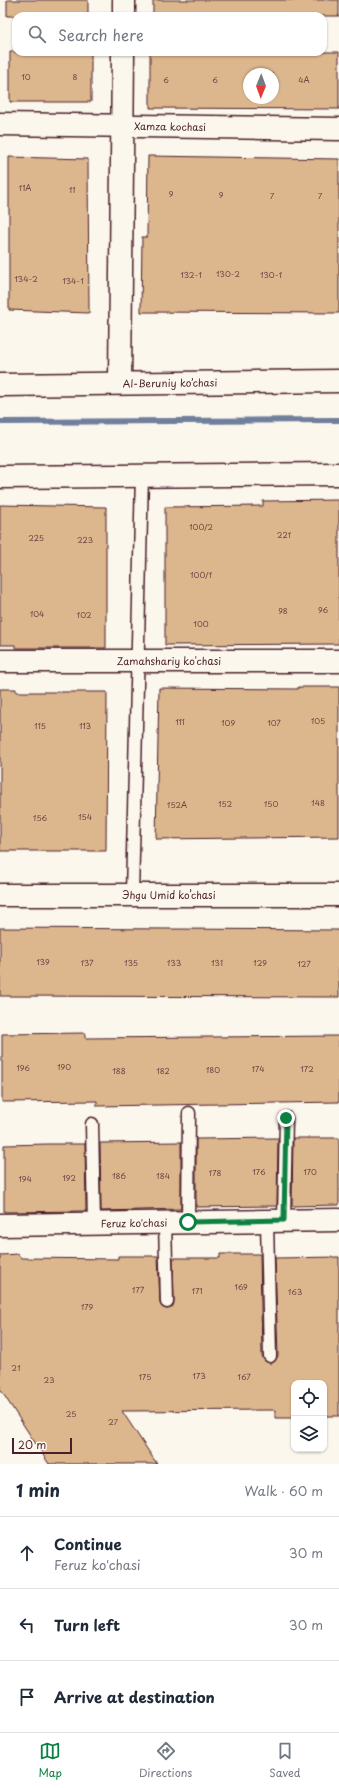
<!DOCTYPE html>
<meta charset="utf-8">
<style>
body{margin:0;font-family:"Playpen Sans",sans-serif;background:#f6f6f7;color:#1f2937}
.controls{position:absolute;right:12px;bottom:12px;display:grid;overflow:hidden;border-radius:8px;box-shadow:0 1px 3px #0004}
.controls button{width:36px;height:36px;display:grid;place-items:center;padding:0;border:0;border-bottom:1px solid #e0e1e3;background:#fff;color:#1f2937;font:20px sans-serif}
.compass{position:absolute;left:243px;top:68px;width:36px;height:36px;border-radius:50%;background:#fff;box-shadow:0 1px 3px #0004;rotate:181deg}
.scale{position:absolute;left:12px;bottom:10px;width:60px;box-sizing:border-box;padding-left:4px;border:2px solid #4a1f2b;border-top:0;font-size:11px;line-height:14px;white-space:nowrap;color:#4a1f2b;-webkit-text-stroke:3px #fbf7ec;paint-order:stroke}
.stop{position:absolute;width:12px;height:12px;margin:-9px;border:3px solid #0b8043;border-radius:50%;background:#fff}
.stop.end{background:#0b8043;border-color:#fff;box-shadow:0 1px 4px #0008}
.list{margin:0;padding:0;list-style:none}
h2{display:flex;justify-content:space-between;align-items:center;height:52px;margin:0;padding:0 16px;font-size:17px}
h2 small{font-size:13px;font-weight:400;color:#747a83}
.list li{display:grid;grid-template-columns:26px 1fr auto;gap:12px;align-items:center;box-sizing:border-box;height:72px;padding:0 16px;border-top:1px solid #e0e1e3}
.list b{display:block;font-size:15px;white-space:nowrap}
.list p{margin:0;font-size:13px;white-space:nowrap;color:#747a83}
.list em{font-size:13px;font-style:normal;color:#747a83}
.icon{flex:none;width:22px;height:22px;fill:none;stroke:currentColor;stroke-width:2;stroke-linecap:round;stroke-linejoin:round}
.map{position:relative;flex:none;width:339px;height:1464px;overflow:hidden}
.search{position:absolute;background:#fff;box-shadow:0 1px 3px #0004;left:12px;right:12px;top:12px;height:44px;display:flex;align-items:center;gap:10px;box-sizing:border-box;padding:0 14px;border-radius:12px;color:#747a83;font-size:15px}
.sheet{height:268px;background:#fff}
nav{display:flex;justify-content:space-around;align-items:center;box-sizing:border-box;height:56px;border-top:1px solid #e0e1e3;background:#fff;font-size:11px;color:#747a83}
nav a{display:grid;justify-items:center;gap:2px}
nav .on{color:#0b8043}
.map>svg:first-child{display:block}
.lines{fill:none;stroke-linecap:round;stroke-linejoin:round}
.stream{stroke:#707f9c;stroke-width:6}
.building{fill:#dcb68d;stroke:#4a1f2b;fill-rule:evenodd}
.lane-casing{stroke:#4a1f2b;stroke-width:15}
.street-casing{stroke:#4a1f2b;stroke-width:25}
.secondary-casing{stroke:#4a1f2b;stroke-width:25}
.lane{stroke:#fbf7ec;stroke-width:12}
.street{stroke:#fbf7ec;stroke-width:22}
.secondary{stroke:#fbf7ec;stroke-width:22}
.route{stroke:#0b8043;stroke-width:5}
.labels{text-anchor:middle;stroke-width:4;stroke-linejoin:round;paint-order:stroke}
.number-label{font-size:8px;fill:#6e4544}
.street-label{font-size:10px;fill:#4a1f2b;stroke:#fbf7ec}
</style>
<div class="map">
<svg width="339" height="1464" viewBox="0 0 339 1464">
<rect width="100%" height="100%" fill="#fbf7ec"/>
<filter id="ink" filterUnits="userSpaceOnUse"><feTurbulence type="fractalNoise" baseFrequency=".025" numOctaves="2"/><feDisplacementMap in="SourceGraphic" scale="8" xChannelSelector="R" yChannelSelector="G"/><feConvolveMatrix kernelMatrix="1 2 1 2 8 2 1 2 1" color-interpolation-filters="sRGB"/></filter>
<g filter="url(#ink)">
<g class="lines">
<path class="stream" d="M0,422L339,420"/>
</g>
<path class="building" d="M7,0H88V16H7Z
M153,0H339V16H153Z
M10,52H91V102H10Z
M150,52H339V109L150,108ZM249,74H273V98H249Z
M148,156L339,159V313L141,312L142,237H147Z
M9,157L88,159L89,313L9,310Z
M339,500V644L165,645V507L263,506V501Z
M0,505L106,507V648H15V645H0Z
M298,687H339V837L156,839L159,688L298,689Z
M0,689H16V692H107L106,851H0Z
M0,928L339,930V997L0,996Z
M85,1033V1038L339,1036V1102L97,1106V1101L2,1102V1034Z
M278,1138L277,1206L196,1207V1139Z
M293,1138H339V1205L292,1206Z
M181,1142V1209L101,1211L100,1143Z
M48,1144H85L86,1211L4,1212V1145Z
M18,1254L21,1258L118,1259V1256H158L160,1303L161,1306L167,1309L171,1308L174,1302L173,1258H220V1254H260L262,1356L264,1360L270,1363L274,1362L278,1356L275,1258L339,1257V1416H324V1383H294V1418H275V1410L122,1411L157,1464H49L0,1389V1255Z"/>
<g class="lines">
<g class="lane-casing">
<path id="lane" d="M132,895L142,475
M92,1124L94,1223
M284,1220L286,1118
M267,1221L270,1356
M165,1222L167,1302
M188,1222L189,1113"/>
</g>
<g class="street-casing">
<g id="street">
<path d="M124,16V0"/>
<path id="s1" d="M0,124L339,129"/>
<path d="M120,383L123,52"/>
<path id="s2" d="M0,661H339"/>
<path id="s3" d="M0,895H339"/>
<path id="s4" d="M0,1225L339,1220"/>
</g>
</g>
<g class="secondary-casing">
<g id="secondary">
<path id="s5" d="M0,385L339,381"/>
<path d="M0,477L339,474"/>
</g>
</g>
<use href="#lane" class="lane"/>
<use href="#street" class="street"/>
<use href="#secondary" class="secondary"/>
</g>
</g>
<g class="lines" filter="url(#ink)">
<path class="route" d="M188,1222L284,1220L286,1118"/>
</g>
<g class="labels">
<g class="number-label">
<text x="26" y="80">10</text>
<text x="75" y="80">8</text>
<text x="166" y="83">6</text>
<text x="215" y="83">6</text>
<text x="304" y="83">4А</text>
<text x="25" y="191">11А</text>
<text x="72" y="193">11</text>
<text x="171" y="197">9</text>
<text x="221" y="198">9</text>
<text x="272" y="199">7</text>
<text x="320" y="199">7</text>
<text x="228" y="277">130-2</text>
<text x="191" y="278">132-1</text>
<text x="271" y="278">130-1</text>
<text x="26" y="282">134-2</text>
<text x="73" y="284">134-1</text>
<text x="201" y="530">100/2</text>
<text x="284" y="538">221</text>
<text x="36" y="541">225</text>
<text x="85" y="543">223</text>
<text x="201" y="578">100/1</text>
<text x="323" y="613">96</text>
<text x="283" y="614">98</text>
<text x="37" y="617">104</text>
<text x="84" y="618">102</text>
<text x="201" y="627">100</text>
<text x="318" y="724">105</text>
<text x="180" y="725">111</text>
<text x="228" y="726">109</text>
<text x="274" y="726">107</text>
<text x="40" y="729">115</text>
<text x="85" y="729">113</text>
<text x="318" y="806">148</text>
<text x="225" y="807">152</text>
<text x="271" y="807">150</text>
<text x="177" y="808">152А</text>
<text x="85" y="820">154</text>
<text x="40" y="821">156</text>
<text x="43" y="965">139</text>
<text x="87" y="966">137</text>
<text x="131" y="966">135</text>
<text x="174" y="966">133</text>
<text x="217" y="966">131</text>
<text x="260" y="966">129</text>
<text x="304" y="967">127</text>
<text x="64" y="1070">190</text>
<text x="23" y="1071">196</text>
<text x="258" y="1072">174</text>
<text x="307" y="1072">172</text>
<text x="213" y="1073">180</text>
<text x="119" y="1074">188</text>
<text x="163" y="1074">182</text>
<text x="259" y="1175">176</text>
<text x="310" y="1175">170</text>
<text x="215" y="1176">178</text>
<text x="119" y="1179">186</text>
<text x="163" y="1179">184</text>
<text x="69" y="1181">192</text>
<text x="25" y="1182">194</text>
<text x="241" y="1290">169</text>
<text x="138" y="1293">177</text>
<text x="197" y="1294">171</text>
<text x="295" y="1295">163</text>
<text x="87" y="1310">179</text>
<text x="16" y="1371">21</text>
<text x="199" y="1379">173</text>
<text x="145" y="1380">175</text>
<text x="244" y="1380">167</text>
<text x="49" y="1383">23</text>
<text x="71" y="1417">25</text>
<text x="113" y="1425">27</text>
</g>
<g class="street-label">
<text dy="4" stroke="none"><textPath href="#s1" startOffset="170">Xamza kochasi</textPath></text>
<text dy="4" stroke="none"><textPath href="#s5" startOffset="170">Al-Beruniy ko’chasi</textPath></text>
<text dy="4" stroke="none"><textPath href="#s2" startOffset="169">Zamahshariy ko'chasi</textPath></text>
<text dy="4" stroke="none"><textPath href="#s3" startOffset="169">Эhgu Umid ko’chasi</textPath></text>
<text dy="4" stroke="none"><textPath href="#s4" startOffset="134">Feruz ko'chasi</textPath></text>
</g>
</g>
</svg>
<div class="controls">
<button><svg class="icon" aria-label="locate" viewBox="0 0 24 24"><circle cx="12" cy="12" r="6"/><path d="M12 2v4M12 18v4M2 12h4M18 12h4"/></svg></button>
<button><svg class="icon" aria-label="layers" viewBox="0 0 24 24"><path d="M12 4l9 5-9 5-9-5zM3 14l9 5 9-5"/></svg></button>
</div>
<svg class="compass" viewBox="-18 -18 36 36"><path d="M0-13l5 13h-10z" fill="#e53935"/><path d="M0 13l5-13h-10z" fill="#747a83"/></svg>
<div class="scale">20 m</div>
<div class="stop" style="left:188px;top:1222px"></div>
<div class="stop end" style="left:286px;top:1118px"></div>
<div class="search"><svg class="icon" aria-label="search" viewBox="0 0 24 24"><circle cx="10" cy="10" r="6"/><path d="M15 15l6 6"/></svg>Search here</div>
</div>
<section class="sheet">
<h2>1 min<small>Walk · 60 m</small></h2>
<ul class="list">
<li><svg class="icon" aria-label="ahead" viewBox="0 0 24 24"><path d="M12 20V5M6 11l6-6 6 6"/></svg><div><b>Continue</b><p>Feruz ko'chasi</p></div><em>30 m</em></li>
<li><svg class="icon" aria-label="left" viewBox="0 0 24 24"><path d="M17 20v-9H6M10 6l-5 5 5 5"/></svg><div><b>Turn left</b></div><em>30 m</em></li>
<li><svg class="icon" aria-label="arrive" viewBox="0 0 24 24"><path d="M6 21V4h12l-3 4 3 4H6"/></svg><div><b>Arrive at destination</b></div></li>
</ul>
</section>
<nav>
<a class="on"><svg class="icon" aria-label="map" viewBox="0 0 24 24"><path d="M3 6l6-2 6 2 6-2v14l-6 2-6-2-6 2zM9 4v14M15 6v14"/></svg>Map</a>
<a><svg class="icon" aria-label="directions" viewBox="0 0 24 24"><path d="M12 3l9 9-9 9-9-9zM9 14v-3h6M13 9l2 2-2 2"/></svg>Directions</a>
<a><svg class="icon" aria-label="saved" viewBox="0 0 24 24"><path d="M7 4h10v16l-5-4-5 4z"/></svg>Saved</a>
</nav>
